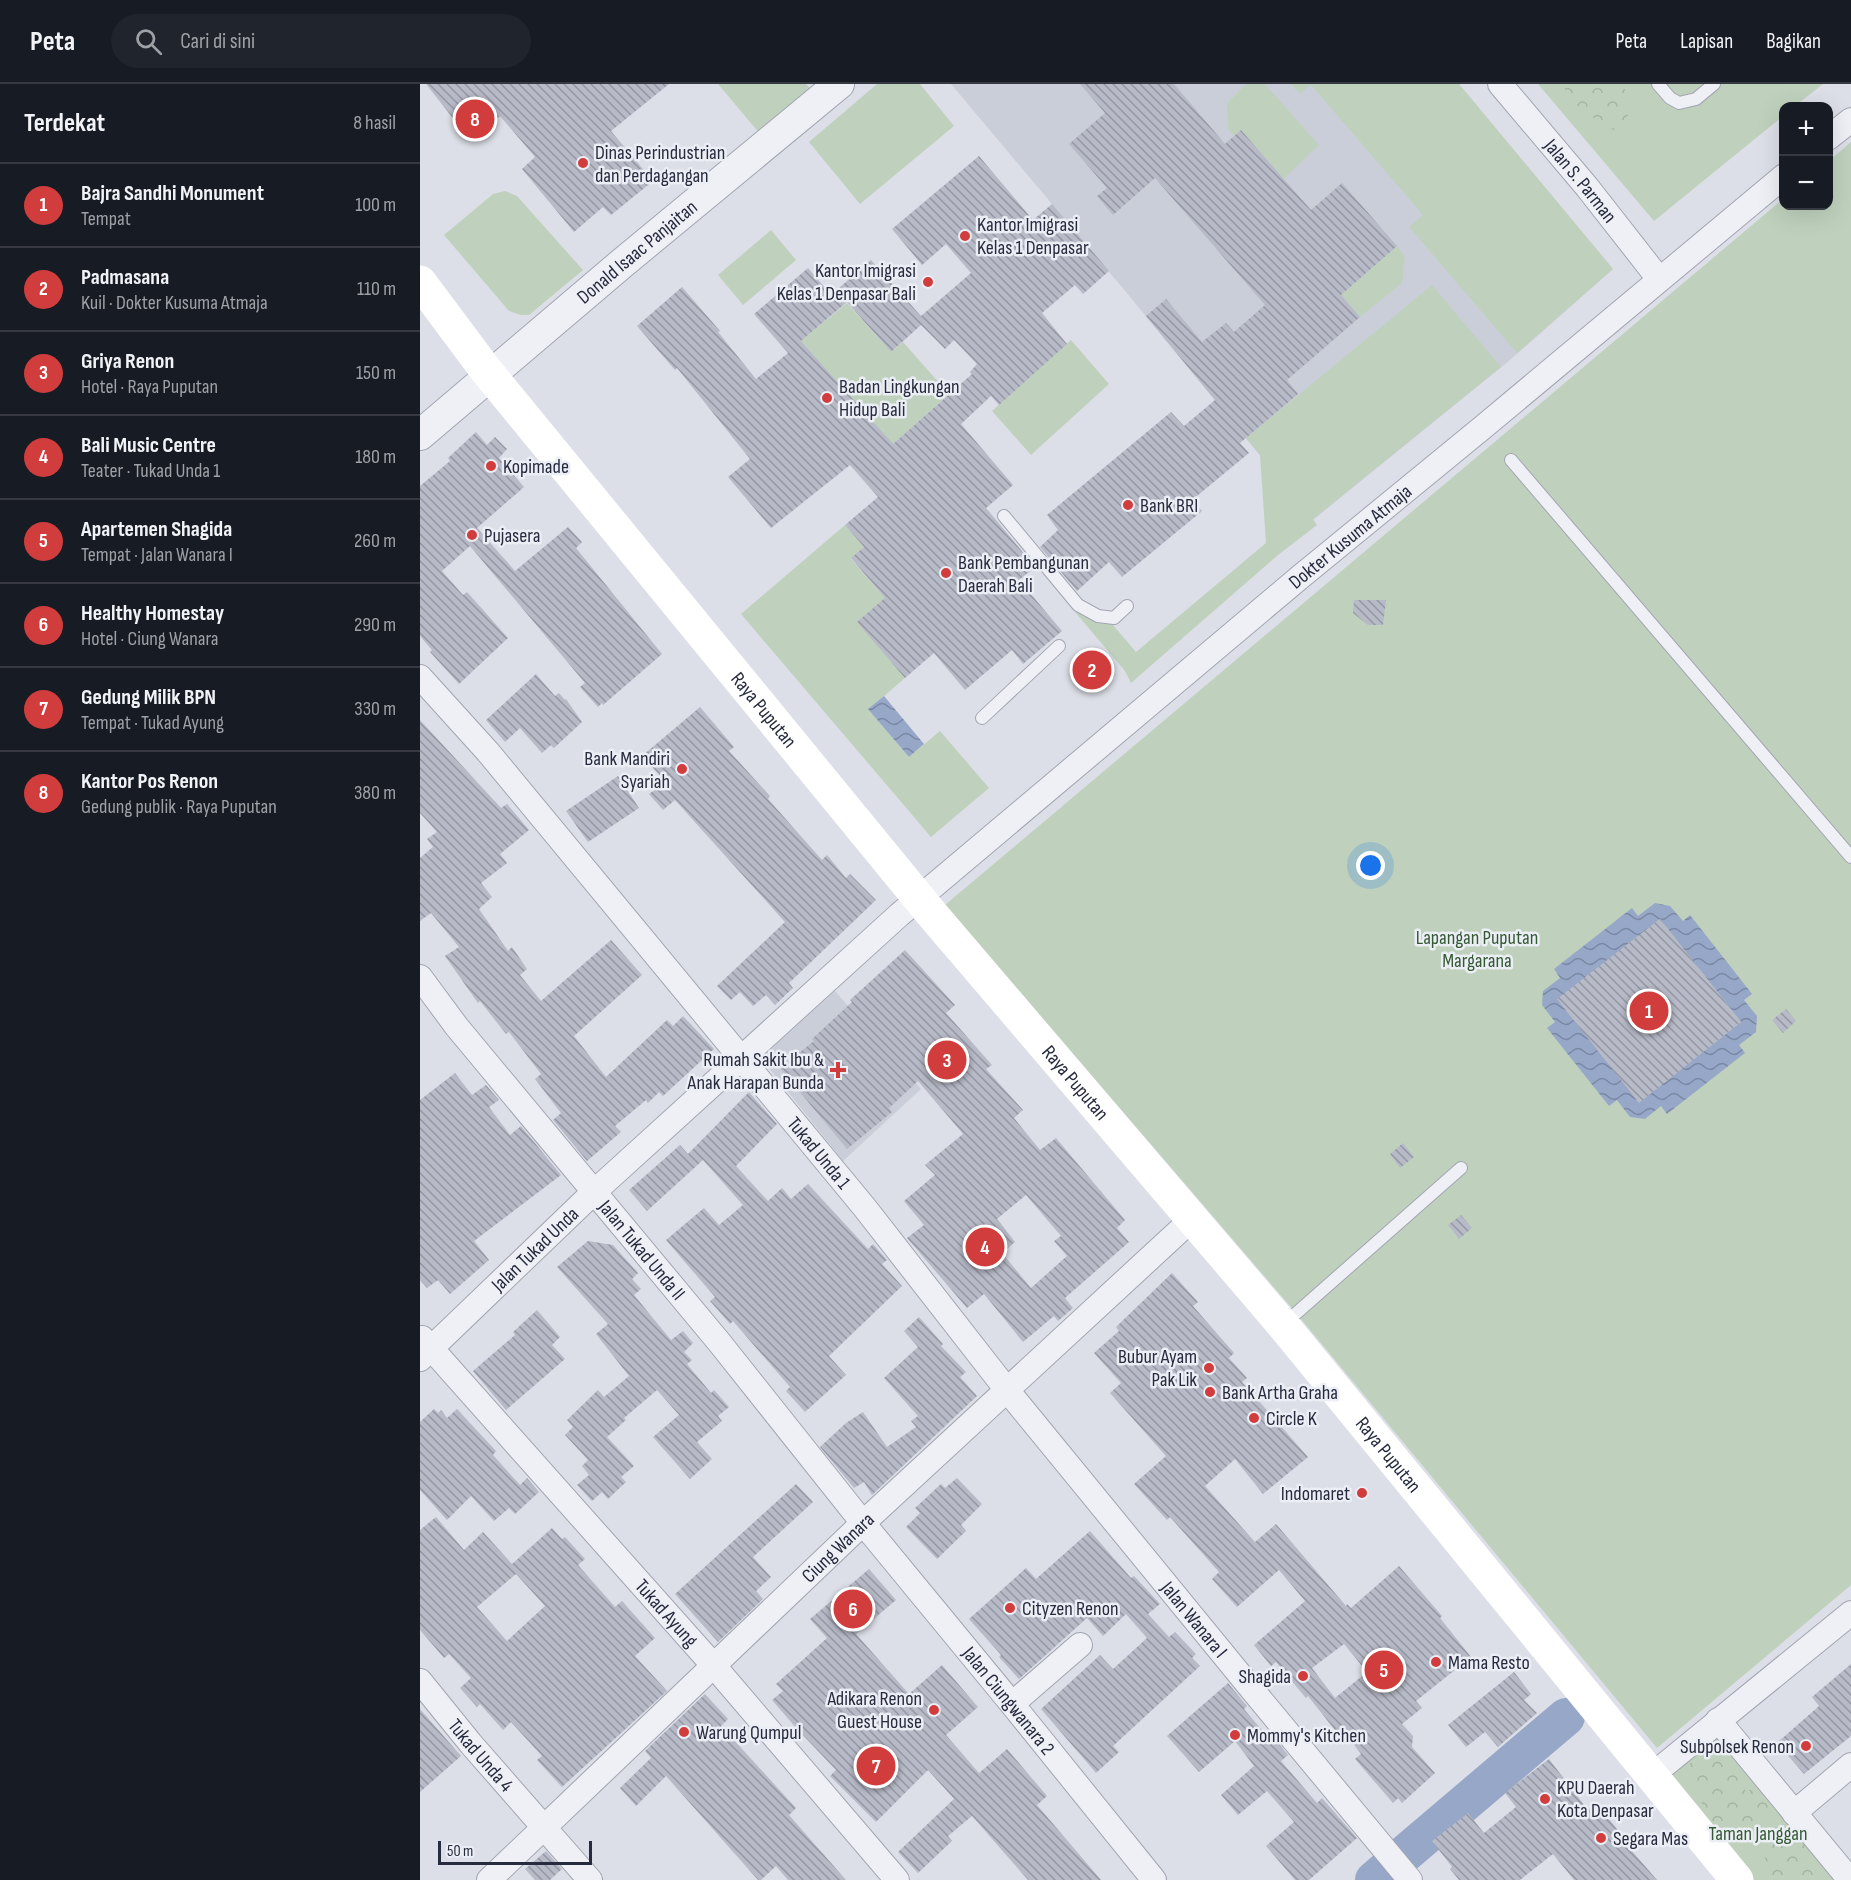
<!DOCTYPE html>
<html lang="id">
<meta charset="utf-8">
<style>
body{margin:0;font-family:"Sofia Sans Condensed",sans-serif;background:#20242c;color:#f1f3f6}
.controls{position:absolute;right:18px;top:18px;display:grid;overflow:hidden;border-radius:12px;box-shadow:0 6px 24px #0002}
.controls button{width:54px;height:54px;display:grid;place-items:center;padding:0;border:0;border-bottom:2px solid #363941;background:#171b24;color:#f1f3f6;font:30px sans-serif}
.scale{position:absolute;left:18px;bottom:15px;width:154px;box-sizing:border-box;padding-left:6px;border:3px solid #262b3e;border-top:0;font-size:16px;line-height:21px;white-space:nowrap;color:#262b3e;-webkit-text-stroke:4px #eceef5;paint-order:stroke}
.you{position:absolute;left:951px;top:782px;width:21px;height:21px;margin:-15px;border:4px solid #fff;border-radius:50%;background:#1a73e8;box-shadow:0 0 0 9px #1a73e833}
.badge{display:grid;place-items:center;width:39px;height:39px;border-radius:50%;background:#d13d3d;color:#fff;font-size:20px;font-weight:700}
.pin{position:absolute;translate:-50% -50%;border:3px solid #fff;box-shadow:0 2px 6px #0006}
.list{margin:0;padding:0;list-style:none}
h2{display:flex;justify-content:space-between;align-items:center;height:78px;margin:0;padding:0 24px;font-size:26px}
h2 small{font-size:20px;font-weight:400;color:#9ea1a6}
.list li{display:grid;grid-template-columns:39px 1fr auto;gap:18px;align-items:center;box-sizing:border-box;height:84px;padding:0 24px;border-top:2px solid #363941}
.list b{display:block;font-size:22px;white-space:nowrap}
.list p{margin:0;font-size:20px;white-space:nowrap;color:#9ea1a6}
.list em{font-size:20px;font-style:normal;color:#9ea1a6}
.icon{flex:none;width:33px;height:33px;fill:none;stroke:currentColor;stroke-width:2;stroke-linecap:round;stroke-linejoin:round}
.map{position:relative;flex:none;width:1431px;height:1796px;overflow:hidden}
header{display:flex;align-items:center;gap:36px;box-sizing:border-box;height:84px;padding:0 30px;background:#171b24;border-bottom:2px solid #363941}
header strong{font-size:28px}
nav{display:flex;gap:33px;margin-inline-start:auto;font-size:21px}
.search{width:420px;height:54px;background:#20242c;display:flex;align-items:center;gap:15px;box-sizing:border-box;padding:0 21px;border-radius:33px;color:#9ea1a6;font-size:22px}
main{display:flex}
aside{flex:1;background:#171b24}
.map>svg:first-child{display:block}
.built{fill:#caced9}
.green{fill:#bfd1bd}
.forest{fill:url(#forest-crowns)}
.water{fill:url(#water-waves);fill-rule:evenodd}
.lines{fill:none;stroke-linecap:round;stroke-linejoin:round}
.river{stroke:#96a7c8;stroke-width:38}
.building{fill:url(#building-back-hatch);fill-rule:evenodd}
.service-casing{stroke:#a2a5b1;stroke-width:14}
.minor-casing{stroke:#a2a5b1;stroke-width:26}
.tertiary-casing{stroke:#a2a5b1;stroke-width:32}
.service{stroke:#eff0f5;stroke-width:12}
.minor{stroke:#eff0f5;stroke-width:24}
.tertiary{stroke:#eff0f5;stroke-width:30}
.secondary{stroke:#fff;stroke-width:33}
.poi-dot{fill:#d13d3d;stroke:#eceef5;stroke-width:2}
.labels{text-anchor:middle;stroke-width:5;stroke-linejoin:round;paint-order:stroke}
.poi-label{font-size:20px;fill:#262b3e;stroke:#eceef5;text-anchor:start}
.street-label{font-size:20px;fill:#262b3e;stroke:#eceef5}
.park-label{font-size:20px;fill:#345a33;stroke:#eceef5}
</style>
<header>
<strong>Peta</strong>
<div class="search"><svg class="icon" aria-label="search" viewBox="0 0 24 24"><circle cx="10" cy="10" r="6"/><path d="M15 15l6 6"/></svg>Cari di sini</div>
<nav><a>Peta</a><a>Lapisan</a><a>Bagikan</a></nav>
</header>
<main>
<aside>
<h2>Terdekat<small>8 hasil</small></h2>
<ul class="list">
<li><span class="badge">1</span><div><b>Bajra Sandhi Monument</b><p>Tempat</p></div><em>100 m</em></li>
<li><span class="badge">2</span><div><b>Padmasana</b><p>Kuil · Dokter Kusuma Atmaja</p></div><em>110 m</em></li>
<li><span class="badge">3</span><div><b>Griya Renon</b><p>Hotel · Raya Puputan</p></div><em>150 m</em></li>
<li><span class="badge">4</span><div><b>Bali Music Centre</b><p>Teater · Tukad Unda 1</p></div><em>180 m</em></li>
<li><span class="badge">5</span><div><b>Apartemen Shagida</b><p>Tempat · Jalan Wanara I</p></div><em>260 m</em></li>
<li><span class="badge">6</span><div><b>Healthy Homestay</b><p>Hotel · Ciung Wanara</p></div><em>290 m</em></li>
<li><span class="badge">7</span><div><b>Gedung Milik BPN</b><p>Tempat · Tukad Ayung</p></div><em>330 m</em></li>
<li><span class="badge">8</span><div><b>Kantor Pos Renon</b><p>Gedung publik · Raya Puputan</p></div><em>380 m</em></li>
</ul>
</aside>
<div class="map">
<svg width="1431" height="1796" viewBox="0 0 1431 1796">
<defs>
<pattern id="forest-crowns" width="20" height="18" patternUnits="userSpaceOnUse" patternTransform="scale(1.5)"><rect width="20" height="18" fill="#bfd1bd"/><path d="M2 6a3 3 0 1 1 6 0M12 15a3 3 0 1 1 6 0" fill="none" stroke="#a4b4a4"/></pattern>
<pattern id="water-waves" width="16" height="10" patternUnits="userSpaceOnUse" patternTransform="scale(1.5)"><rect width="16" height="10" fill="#96a7c8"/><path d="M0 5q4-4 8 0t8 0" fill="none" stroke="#7a88a4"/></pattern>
<pattern id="building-back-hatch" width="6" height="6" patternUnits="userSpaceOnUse" patternTransform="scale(1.5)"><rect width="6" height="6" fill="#b7bac7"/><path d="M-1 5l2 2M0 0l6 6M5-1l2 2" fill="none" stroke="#9597a3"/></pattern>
</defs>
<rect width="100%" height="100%" fill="#dcdfe7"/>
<path class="built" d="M531,0H1039L1193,185L1090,276L893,436L706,208Z
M415,907L501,1005L423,1077L341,974Z"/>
<path class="green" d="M298,0H386L393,7L341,51Z
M457,0H500L534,42L440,120L389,58Z
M826,0H845L899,61L864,95L821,46L814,52L808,45L807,19Z
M871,0H1039L1193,185L1097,269L989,143L1003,131L891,1L880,10Z
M1118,0H1403L1375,22H1364L1363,32L1234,137Z
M1431,58V1501L1237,1664L876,1229L525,821L1363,115L1364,122H1408L1409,77Z
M85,107L97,112L163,186L109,231H101L89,227L24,151L73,110Z
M351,146L376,176L323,221L298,191Z
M977,162L985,173L982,199L940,233L921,211Z
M1012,201L1081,283L893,435L897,441L858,471L711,599L705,587L655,528L693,541L716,568L846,459L840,371L826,354Z
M427,219L471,268L483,258L529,310L471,362L461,347L381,257Z
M651,256L689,300L611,371L572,327Z
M425,441L444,463L431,475L465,514L485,594L449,625L489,673L520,647L569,704L511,753L321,530Z
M1298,1638L1428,1796H1325L1237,1689Z"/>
<path class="forest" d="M1142,0H1203L1209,16L1207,36L1194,46C1171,32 1154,25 1142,0Z
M1289,1655L1303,1656L1310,1667L1311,1684L1327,1709L1335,1700L1342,1705L1356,1726C1349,1740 1336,1754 1321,1761L1312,1757L1305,1743L1292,1737L1285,1723L1277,1713L1268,1697L1271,1673Z
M1375,1751L1383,1754L1417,1796H1343L1342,1790L1348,1782L1343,1768C1353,1757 1360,1753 1375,1751Z"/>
<path class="water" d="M464,612L504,660L489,673L448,625Z
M1235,819L1250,822L1263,837L1270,831L1332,910L1324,916L1337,932L1336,948L1319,961L1325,969L1247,1030L1241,1022L1225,1035L1210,1033L1197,1016L1189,1022L1127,944L1135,938L1122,921L1123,907L1140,894L1134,885L1212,824L1218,832ZM1240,835L1321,938L1219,1018L1138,915Z"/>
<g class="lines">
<path class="river" d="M954,1796L1146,1633"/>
</g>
<path class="building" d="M6,0H249L191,47L233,97L191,131L183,123L154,148L102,85L115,73L80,32L50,56Z
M660,0H754L805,60L821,46L891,126L922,99L977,162L921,211L940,233L867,296L878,310L820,359L829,369L772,416L782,427L702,493L689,478L657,507L620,463L638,446L627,431L751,328L764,342L795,316L726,232L746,215L782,258L806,239L814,248L845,221L735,94L693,131L677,112L687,104L649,60L685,29Z
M559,72L613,136L632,120L689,187L663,210L655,201L622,229L647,260L579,321L571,312L541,340L593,401L566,424L615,483L599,496L642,547L603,580L592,566L545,606L514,569L485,594L437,538L465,514L431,474L444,463L425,441L458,413L430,381L351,444L308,393L330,375L257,284L255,286L217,242L262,203L300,247L298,248L336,295L368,269L334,230L388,184L411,211L451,176L501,232L551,189L526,160L502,181L472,145ZM427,218L471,268L501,241L525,265L534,256L557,280L550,288L552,290L473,360L381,257Z
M56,348L67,361L75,353L87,365L79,374L104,403L57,444L95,487L148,443L162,458L156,464L242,570L183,621L182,619L178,623L160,603L165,599L50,462L22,487L43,511L47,508L88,554L39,600L10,568L12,566L0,552V402L30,377L28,374Z
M934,516H966L963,541H948L933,529Z
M116,590L135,612L139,609L145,616L146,615L162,638L134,664L131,661L122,669L100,644L85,658L66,636Z
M280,623L314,663L309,667L350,712L348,715L402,776L407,771L426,794L430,790L456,816L369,899L373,904L355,921L346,911L333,922L320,908L311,916L297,902L365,838L255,716L243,726L229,710L246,698L222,672Z
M0,636L81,724L87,720L109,746L80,770L87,779L61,799L72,813L59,825L88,867L92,863L107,885L100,891L121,917L191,856L222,891L154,952L186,993L247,936L253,942L263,932L294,965L243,1012L239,1008L228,1019L226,1016L195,1042L201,1048L167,1077L133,1036L141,1029L115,995L121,990L89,948L86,950L60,917L58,919L25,872L39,863L11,829L0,837V774L13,763L7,755L17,748L0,729Z
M198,692L219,724L168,758L146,727Z
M1240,835L1321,938L1219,1019L1137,915Z
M485,866L535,921L526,929L572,981L566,985L603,1026L594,1034L620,1066L636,1054L705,1136L697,1144L709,1158L645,1214L653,1224L638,1237L634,1232L603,1258L564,1210L547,1224L487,1154L504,1141L484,1117L515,1091L505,1081L543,1050L498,997L469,1024L472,1028L427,1065L360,984L394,957L392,955L432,918L430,916ZM606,1111L641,1152L634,1157L647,1172L611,1204L582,1169L595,1158L577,1135Z
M1366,925L1376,937L1363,949L1352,936Z
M35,989L52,1011L66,1001L79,1016L69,1023L90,1051L101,1042L141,1091L54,1157L69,1176L30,1210L18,1196L7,1204L0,1196V1016Z
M329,1008L357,1040L316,1082L348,1117L362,1104L371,1115L388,1100L448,1165L453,1160L467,1176L462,1180L482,1202L409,1272L426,1291L385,1328L366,1307L370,1303L313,1237L310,1240L290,1217L295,1213L246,1156L284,1124L299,1141L323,1121L283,1076L227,1127L209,1106L260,1061L268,1070Z
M983,1059L994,1073L980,1084L970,1070Z
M1041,1131L1052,1144L1039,1155L1028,1141Z
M168,1157L193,1161L218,1189L212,1195L221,1205L214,1211L251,1256L263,1247L273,1259L264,1268L272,1276L267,1280L291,1309L294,1306L309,1323L298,1332L302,1337L277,1358L292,1375L270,1395L233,1353L259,1331L237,1306L204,1334L206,1336L187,1353L214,1382L201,1393L206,1398L188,1415L182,1408L172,1417L157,1401L169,1391L162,1382L168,1376L145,1351L153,1343L147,1336L178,1306L184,1313L209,1292L176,1250L188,1240L137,1183Z
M752,1189L778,1218L773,1222L814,1269L809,1274L827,1294L822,1298L888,1373L843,1410L815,1375L785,1402L835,1458L856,1440L926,1522L927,1520L931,1524L979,1482L1022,1532L1020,1534L1051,1573L996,1617L1002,1624L982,1640L993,1652L992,1663L1015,1689L982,1719L978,1714L973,1719L935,1675L941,1670L923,1646L918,1650L888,1612L886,1614L856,1578L851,1582L834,1561L885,1517L859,1486L817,1523L792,1495L799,1488L750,1433L747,1436L714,1400L746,1372L690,1309L701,1299L674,1269L699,1247L696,1243ZM924,1560L947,1588L915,1614L892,1584Z
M117,1226L140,1253L132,1261L145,1275L86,1326L53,1287L95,1251L93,1248Z
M499,1233L523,1260L521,1262L546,1288L540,1293L557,1312L452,1411L444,1398L434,1404L400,1363L426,1339L443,1328L467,1363L496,1343L491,1337L498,1332L464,1294L498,1263L484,1247Z
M14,1325L18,1329L21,1326L27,1334L37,1325L76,1367L73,1371L100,1401L107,1394L119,1408L95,1430L89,1424L74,1437L51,1412L27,1436L0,1406V1338Z
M537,1394L562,1420L541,1441L546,1447L517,1475L486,1443L500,1429L495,1424L521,1400L525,1404Z
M376,1400L393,1418L333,1473L351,1493L336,1507L343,1515L298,1558L255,1510Z
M16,1433L44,1466L63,1448L92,1480L132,1444L142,1455L145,1453L165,1475L158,1481L195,1523L202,1517L235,1554L215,1572L247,1607L142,1703L117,1676L122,1672L91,1638L83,1646L60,1620L57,1623L40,1604L51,1594L29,1570L24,1574L0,1546V1446ZM96,1490L125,1522L87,1557L57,1523Z
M670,1447L711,1494L714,1492L740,1520L728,1530L749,1553L755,1548L776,1570L772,1574L780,1582L693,1662L699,1668L676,1689L621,1625L680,1571L693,1585L727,1554L706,1530L683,1552L667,1534L599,1595L579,1573L581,1571L549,1535L606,1484L616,1495Z
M449,1485L476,1516L436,1550L489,1610L522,1581L558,1623L526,1651L559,1689L587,1665L627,1712L617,1721L681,1796H608L552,1732L528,1752L532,1757L498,1789L478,1768L534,1715L508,1686L456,1738L410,1692L416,1686L378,1646L352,1616L363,1607L356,1600L407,1554L390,1535Z
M1431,1580V1652L1384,1690L1357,1659L1399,1622L1392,1613Z
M1094,1588L1111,1610L1104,1616L1117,1629L1078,1663L1065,1648L1046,1663L1028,1641Z
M808,1599L827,1622L824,1625L847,1652L850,1649L868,1671L861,1677L897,1719L902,1714L937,1754L889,1796H875L846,1762L874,1738L847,1707L818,1731L801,1711L834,1682L815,1657L779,1688L747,1652Z
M285,1610L308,1635L301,1642L376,1724L369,1731L426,1796H368L356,1782L341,1796H338L246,1692L216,1722L200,1704L231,1674L225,1667Z
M0,1625L41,1672L0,1708Z
M1129,1675L1168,1726L1176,1719L1214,1766L1212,1767L1237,1796H1154L1133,1770L1100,1796H1039L1030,1785L1032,1783L1012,1757L1048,1729L1064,1749L1096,1723L1085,1709Z
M126,1767L142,1785L130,1796H115L105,1785Z"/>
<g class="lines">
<g class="service-casing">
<path id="service" d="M1238,0L1250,14L1259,19L1276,15L1294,0
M1091,376L1431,773
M584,432L658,521L678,532L694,534L707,522
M562,634L639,562
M864,1240L1041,1084"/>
</g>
<g class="minor-casing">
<g id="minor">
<path id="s1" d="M1080,0L1167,103L1239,195"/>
<path d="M1408,54L1431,36"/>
<path id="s2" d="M0,593L68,668L445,1124L587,1306L839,1614L990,1796"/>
<path id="s3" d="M0,893L37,943L299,1258L443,1439L592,1620L734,1796"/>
<path id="s4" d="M2,1254L294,1582L477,1796"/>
<path id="s5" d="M0,1275L174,1108L479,831L879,494L1062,344L1364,92"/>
<path id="s6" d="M0,1597L51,1660L170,1796"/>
<path d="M592,1620L660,1561"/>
<path d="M1298,1636L1430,1796"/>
<path d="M1231,1692L1431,1529"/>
<path d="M1374,1729L1431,1681"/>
<path id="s7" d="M69,1796L443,1439L771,1136"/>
</g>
</g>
<g class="tertiary-casing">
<g id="tertiary">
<path id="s8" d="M0,351L200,181L419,0"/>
</g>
</g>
<use href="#service" class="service"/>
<use href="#minor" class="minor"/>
<use href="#tertiary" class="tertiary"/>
<path class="secondary" id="s9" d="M0,198L65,285L511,829L863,1241L1317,1796"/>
</g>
<g class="poi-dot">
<circle cx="163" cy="79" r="6"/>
<circle cx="545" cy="152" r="6"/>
<circle cx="508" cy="198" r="6"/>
<circle cx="407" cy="314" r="6"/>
<circle cx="71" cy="382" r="6"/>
<circle cx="708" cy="421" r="6"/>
<circle cx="52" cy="451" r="6"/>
<circle cx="526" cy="489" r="6"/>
<circle cx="262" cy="685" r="6"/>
<path d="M415 977h6v6h6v6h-6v6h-6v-6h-6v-6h6z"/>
<circle cx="789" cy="1284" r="6"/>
<circle cx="790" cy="1308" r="6"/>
<circle cx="834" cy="1334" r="6"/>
<circle cx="942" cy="1409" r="6"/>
<circle cx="590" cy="1524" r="6"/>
<circle cx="1016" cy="1578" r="6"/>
<circle cx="883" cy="1592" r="6"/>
<circle cx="514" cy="1626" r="6"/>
<circle cx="264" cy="1648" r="6"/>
<circle cx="815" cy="1651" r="6"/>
<circle cx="1386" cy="1662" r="6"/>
<circle cx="1125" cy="1715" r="6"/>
<circle cx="1181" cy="1754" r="6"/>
</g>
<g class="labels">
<g class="poi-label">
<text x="175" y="75">Dinas Perindustrian<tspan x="175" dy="23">dan Perdagangan</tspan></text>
<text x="557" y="147">Kantor Imigrasi<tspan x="557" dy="23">Kelas 1 Denpasar</tspan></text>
<text x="496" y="193" text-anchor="end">Kantor Imigrasi<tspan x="496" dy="23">Kelas 1 Denpasar Bali</tspan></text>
<text x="419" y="309">Badan Lingkungan<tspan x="419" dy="23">Hidup Bali</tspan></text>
<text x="83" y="389">Kopimade</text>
<text x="720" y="428">Bank BRI</text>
<text x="64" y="458">Pujasera</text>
<text x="538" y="485">Bank Pembangunan<tspan x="538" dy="23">Daerah Bali</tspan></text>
<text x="250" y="681" text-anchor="end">Bank Mandiri<tspan x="250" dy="23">Syariah</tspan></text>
<text x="404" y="982" text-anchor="end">Rumah Sakit Ibu &amp;<tspan x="404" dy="23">Anak Harapan Bunda</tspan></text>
<text x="777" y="1279" text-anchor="end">Bubur Ayam<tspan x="777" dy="23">Pak Lik</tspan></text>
<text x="802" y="1315">Bank Artha Graha</text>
<text x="846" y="1341">Circle K</text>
<text x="930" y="1416" text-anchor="end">Indomaret</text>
<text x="602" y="1531">Cityzen Renon</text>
<text x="1028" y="1585">Mama Resto</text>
<text x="871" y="1599" text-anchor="end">Shagida</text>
<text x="502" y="1621" text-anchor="end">Adikara Renon<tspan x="502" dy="23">Guest House</tspan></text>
<text x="276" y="1655">Warung Qumpul</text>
<text x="827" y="1658">Mommy's Kitchen</text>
<text x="1374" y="1669" text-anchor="end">Subpolsek Renon</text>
<text x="1137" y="1710">KPU Daerah<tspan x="1137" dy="23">Kota Denpasar</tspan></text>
<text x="1193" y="1761">Segara Mas</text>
</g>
<g class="street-label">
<text dy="7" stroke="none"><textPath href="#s1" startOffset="126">Jalan S. Parman</textPath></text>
<text dy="7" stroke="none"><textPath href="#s8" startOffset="284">Donald Isaac Panjaitan</textPath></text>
<text dy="7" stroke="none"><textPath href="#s5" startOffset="1242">Dokter Kusuma Atmaja</textPath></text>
<text dy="7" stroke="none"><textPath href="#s9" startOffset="549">Raya Puputan</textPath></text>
<text dy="7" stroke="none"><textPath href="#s9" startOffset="1035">Raya Puputan</textPath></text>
<text dy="7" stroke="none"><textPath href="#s2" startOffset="621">Tukad Unda 1</textPath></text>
<text dy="7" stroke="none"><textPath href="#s5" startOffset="159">Jalan Tukad Unda</textPath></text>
<text dy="7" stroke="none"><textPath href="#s3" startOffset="352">Jalan Tukad Unda II</textPath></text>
<text dy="7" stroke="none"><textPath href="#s9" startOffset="1521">Raya Puputan</textPath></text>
<text dy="7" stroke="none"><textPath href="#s7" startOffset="482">Ciung Wanara</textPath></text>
<text dy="7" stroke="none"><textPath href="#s4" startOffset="368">Tukad Ayung</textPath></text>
<text dy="7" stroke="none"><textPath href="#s2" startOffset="1220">Jalan Wanara I</textPath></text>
<text dy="7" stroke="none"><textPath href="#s3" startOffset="933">Jalan Ciungwanara 2</textPath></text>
<text dy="7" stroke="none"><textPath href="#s6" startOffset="96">Tukad Unda 4</textPath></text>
</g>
<g class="park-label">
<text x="1057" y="860">Lapangan Puputan<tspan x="1057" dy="23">Margarana</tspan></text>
<text x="1338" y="1756">Taman Janggan</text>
</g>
</g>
</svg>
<div class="controls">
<button>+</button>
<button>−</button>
</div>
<div class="scale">50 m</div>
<div class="you"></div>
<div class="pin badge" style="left:1229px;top:927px">1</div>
<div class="pin badge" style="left:672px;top:586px">2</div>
<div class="pin badge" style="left:527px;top:976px">3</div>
<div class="pin badge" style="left:565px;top:1163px">4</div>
<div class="pin badge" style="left:964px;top:1586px">5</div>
<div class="pin badge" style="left:433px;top:1525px">6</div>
<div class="pin badge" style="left:456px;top:1682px">7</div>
<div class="pin badge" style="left:55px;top:35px">8</div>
</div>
</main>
